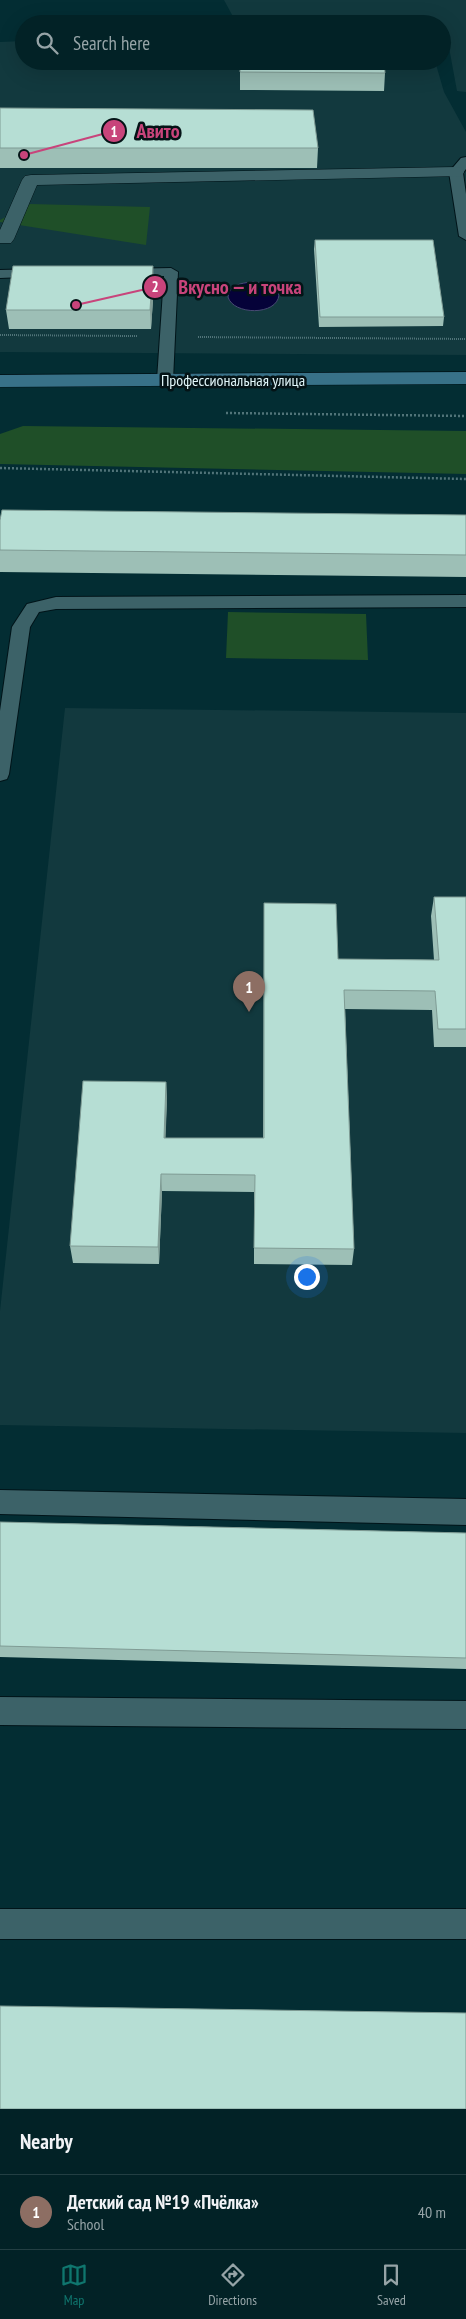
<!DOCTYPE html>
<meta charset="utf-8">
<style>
body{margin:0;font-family:"PT Sans Narrow",sans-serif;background:#102f32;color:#f1f3f6}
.you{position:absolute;left:306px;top:1276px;width:18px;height:18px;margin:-12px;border:4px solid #fff;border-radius:50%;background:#1a73e8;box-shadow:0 0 0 8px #1a73e833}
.badge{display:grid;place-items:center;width:32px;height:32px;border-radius:50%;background:#0f766e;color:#fff;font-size:16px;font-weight:700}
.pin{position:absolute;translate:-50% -41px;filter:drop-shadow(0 1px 2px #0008)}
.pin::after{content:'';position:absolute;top:26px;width:18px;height:15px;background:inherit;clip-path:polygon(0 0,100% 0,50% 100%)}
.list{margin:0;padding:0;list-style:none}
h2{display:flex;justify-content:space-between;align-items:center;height:65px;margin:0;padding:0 20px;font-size:21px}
h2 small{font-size:16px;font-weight:400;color:#96a4a7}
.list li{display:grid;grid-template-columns:32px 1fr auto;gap:15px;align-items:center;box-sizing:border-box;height:75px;padding:0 20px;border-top:1px solid #233f43}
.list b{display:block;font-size:19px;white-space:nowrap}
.list p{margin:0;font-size:16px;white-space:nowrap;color:#96a4a7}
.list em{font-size:16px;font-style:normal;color:#96a4a7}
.icon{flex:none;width:28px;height:28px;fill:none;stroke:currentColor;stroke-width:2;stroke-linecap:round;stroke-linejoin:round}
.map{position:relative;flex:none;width:466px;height:2109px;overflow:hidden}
.search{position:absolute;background:#022226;box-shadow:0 5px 20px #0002;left:15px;right:15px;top:15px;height:55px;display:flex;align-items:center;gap:12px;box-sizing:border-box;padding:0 18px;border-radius:28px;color:#96a4a7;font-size:19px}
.sheet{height:140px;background:#022226}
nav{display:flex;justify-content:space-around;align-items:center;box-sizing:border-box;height:70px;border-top:1px solid #233f43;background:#022226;font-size:14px;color:#96a4a7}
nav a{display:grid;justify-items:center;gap:2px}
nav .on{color:#0f766e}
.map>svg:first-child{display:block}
.built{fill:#12393e}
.green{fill:#1f4f28}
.water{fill:#050239;stroke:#474b73}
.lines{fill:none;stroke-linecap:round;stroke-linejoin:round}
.lane-casing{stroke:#001419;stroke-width:2}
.street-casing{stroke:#001419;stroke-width:1}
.secondary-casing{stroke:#001419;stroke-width:1}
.path-far1{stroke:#517479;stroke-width:2;stroke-dasharray:1 1;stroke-linecap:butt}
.path{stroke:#517479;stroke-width:2.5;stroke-dasharray:2 2;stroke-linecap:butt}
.lane{fill:#3c6268;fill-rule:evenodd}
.street{fill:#3c6268;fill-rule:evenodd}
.secondary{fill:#387188;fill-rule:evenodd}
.wall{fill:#9dbfb6}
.shaded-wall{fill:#7f9b94}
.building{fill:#b6ded4;stroke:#7f9b94}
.labels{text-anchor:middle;stroke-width:5;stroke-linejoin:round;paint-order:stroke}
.far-street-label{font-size:16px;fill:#e1f6f9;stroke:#041316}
.leader{fill:none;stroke:#c8447b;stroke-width:2}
.callout-dot{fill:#c8447b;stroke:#041316;stroke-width:2}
.mark-label{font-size:15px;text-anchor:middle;font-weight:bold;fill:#fff}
.callout-label{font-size:20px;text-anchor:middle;font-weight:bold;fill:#c8447b;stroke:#041316;stroke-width:5;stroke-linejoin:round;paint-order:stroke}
</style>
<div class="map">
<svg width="466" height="2109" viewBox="0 0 466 2109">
<rect width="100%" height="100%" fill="#032d33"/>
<path class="built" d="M224,0H466V92L457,91L448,42L442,40V24H237Z
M24,41V61H435L444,92L466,132V355L0,352V42Z
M65,708L466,713V1433L0,1425V1311Z"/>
<path class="green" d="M30,204L150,207L146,245L0,222V220Z
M23,426L466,431V474L0,464V434Z
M228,612L366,614L368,660L226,658Z"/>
<path class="water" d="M252,282C262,282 274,284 279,295C277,316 233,315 228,297C229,285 241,283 252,282Z"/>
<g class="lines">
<g class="lane-casing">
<path id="lane" d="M466,157V169L463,173L466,194V240L459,236L449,172L461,158Z
M171,268L178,272L173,380L165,385L157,380L164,276L124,277L117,273L124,269Z
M41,269L48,273L46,276L0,278V270Z
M466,595V607L56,609L39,612L30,627L9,774L7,779L0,781V711L12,627L27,604L56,597Z
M0,1490L466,1499V1525L0,1514Z
M0,1697L466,1701V1729L0,1725Z
M0,1909H466V1939H0Z"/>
</g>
<g class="street-casing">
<path id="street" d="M456,167L462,168L464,172L462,176L37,185L14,239L11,243H0V230L22,180L25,176L31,175Z"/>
</g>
<g class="secondary-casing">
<path id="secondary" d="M466,372V384L0,387V375Z"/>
</g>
<path class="path-far1" d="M0,335L137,336
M198,337L466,339"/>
<path class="path" d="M226,413L466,416
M0,468L466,479"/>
<use href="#lane" class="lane"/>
<use href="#street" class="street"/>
<use href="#secondary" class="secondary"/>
</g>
<path class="wall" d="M174,61H384L385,73L384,91L240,90V65H174Z
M0,108L318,148L317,168H0Z
M315,240L444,317L443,326L319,327L314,249Z
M154,285L151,329H9L6,310Z
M466,515V577L0,572V520Z
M434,897H466V1047H434L432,1010L345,1009L354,1249L352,1265L254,1264V1192L162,1191L159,1264L73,1263L70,1246L166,1082L167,1100L165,1138H263L264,903L338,959L434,960L431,916Z
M0,1522L466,1533V1669L0,1657Z"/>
<path class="shaded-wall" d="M153,266L154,285L151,329L150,310Z
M166,1082L167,1100L165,1155L164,1138Z
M161,1174L162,1191L159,1264L158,1247Z"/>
<path class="building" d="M240,61H384L385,73L240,72Z
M0,108L313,110L318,148H0Z
M315,240H433L444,317H320Z
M13,266H153L150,310H6Z
M2,510L466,515V555L0,550V520Z
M434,897H466V1029H438L435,991L344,990L354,1249L254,1248L255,1175L161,1174L158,1247L70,1246L83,1081L166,1082L164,1138H264V903L336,904L338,959L439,960Z
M0,1522L466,1533V1658L0,1646Z
M0,2006L466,2013V2109H0Z"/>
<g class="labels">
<g class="far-street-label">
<text x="233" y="386">Профессиональная улица</text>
</g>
</g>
<path class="leader" d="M24 155L114 131M76 305L155 287"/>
<g class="callout-dot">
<circle cx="24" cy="155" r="5"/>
<circle cx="76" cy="305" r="5"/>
<circle cx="114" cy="131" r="12"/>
<circle cx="155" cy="287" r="12"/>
</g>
<g class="mark-label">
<text x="114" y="137">1</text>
<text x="155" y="292">2</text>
</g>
<g class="callout-label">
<text x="158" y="138">Авито</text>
<text x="240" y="294">Вкусно — и точка</text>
</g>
</svg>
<div class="you"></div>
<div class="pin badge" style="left:249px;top:1012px;background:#8d6e63">1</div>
<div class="search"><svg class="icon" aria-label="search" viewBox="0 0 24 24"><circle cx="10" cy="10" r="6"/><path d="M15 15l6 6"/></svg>Search here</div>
</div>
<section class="sheet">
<h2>Nearby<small></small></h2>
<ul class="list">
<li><span class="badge" style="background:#8d6e63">1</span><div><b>Детский сад №19 «Пчёлка»</b><p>School</p></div><em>40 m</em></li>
</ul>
</section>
<nav>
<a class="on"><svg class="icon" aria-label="map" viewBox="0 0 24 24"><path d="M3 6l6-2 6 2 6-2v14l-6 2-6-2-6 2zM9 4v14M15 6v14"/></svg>Map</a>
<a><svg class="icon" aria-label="directions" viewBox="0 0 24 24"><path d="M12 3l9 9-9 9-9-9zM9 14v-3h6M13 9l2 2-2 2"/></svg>Directions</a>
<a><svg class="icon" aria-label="saved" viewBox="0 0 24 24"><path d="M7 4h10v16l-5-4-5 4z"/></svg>Saved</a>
</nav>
